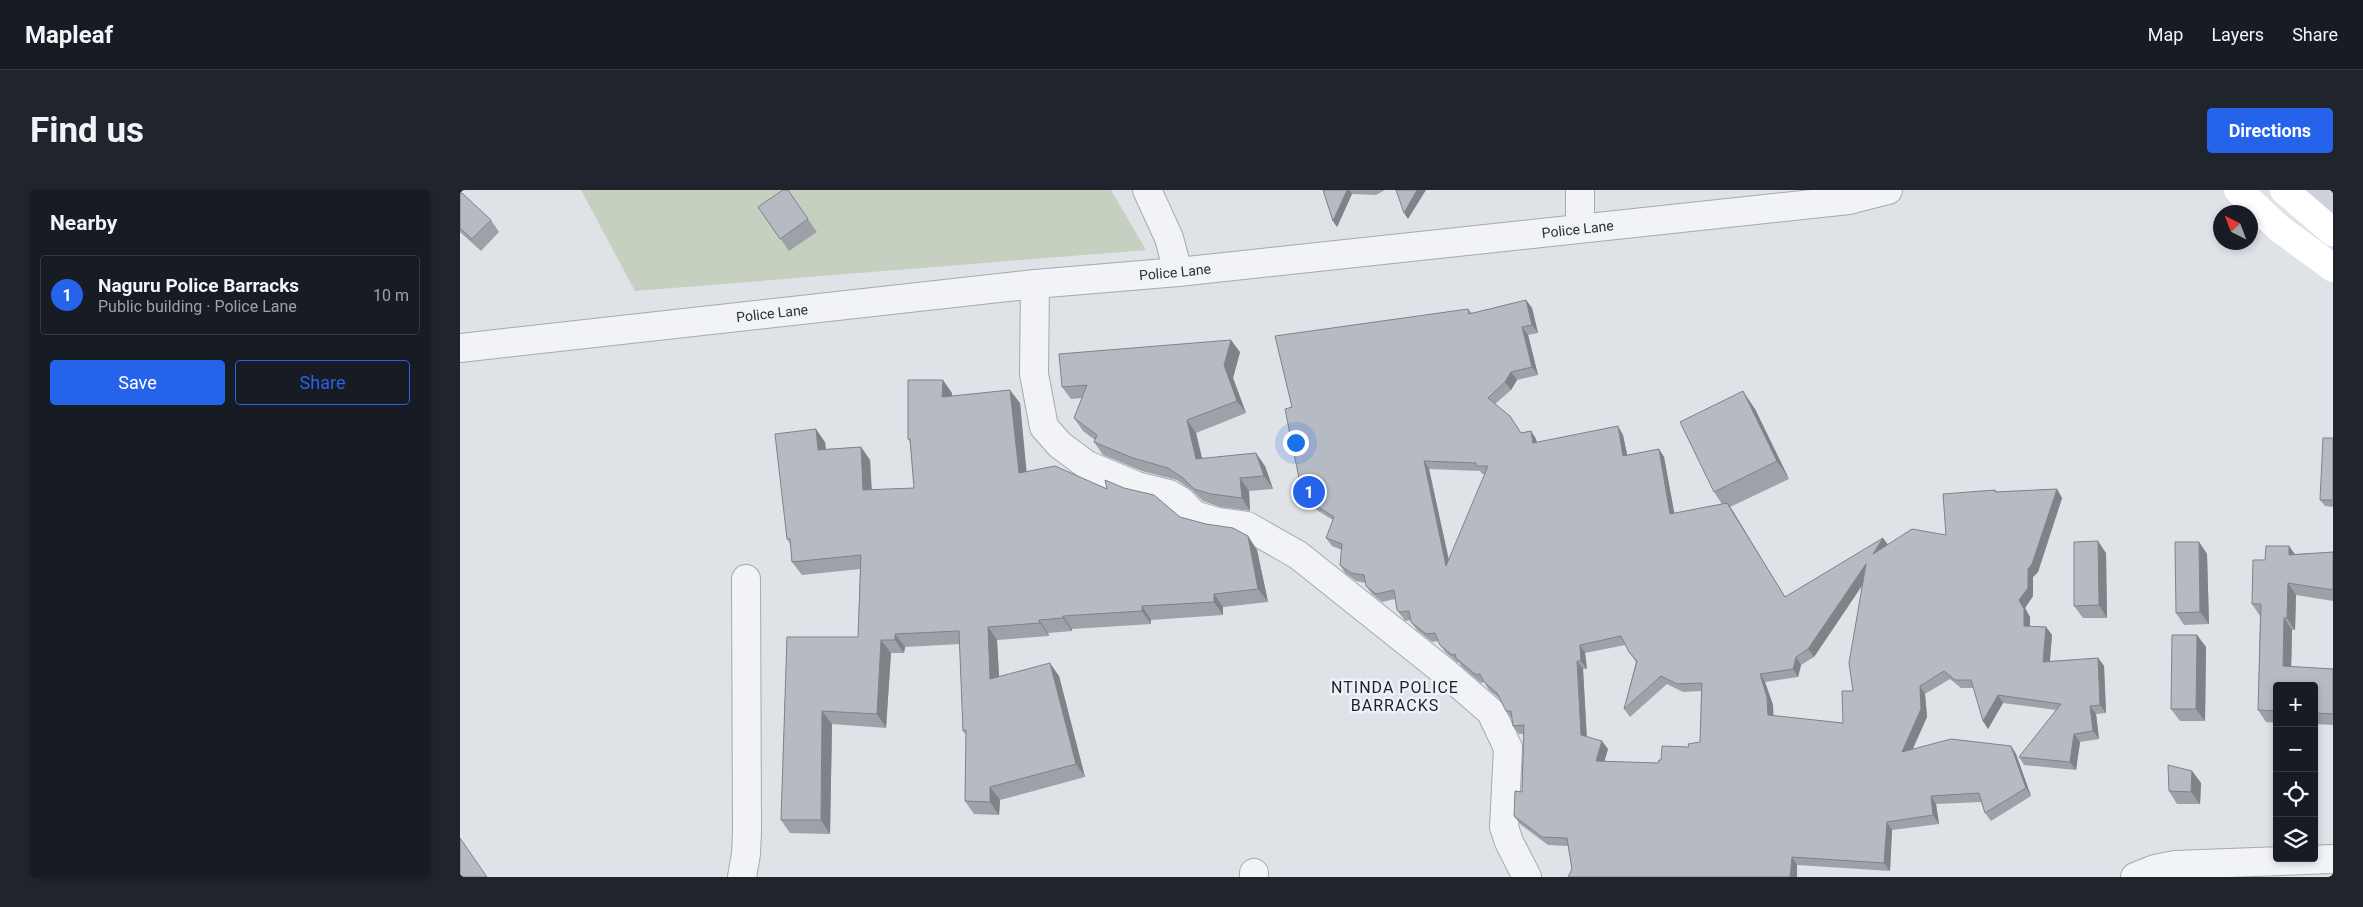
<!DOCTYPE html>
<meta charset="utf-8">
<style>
body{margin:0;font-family:Roboto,sans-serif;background:#20242c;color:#f1f3f6}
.controls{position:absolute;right:15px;bottom:15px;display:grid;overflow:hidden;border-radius:5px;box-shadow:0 2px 8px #0003}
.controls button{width:45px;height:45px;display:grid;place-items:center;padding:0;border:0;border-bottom:1px solid #363941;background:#171b24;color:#f1f3f6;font:25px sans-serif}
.compass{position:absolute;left:1753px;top:15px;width:45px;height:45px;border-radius:50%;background:#171b24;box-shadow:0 2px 8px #0003;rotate:318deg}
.you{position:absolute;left:835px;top:252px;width:18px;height:18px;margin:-12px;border:4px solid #fff;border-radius:50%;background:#1a73e8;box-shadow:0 0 0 8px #1a73e833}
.badge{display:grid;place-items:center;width:32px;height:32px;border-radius:50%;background:#2563eb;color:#fff;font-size:16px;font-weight:700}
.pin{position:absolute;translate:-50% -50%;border:2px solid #fff;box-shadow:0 1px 5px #0006}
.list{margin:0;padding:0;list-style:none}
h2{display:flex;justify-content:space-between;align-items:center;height:65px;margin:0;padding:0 20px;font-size:21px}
h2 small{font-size:16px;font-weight:400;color:#9ea1a6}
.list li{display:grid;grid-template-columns:32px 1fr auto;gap:15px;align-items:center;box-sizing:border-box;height:80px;margin:0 10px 10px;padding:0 10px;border:1px solid #363941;border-radius:5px}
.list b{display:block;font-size:19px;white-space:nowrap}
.list p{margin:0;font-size:16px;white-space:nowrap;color:#9ea1a6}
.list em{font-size:16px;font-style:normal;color:#9ea1a6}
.actions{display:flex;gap:10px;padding:15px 20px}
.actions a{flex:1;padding:11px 0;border:1px solid #2563eb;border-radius:5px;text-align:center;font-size:18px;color:#2563eb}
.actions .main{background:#2563eb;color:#fff}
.icon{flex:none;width:28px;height:28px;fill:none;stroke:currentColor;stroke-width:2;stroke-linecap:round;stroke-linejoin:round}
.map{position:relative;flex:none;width:1873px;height:687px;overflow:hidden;border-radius:5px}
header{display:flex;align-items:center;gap:30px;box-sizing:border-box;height:70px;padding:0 25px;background:#171b24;border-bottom:1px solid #363941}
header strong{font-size:24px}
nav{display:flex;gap:28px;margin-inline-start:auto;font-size:18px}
.intro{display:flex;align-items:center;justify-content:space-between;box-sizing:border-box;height:120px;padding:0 30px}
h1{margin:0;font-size:35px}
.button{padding:12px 22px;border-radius:5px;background:#2563eb;color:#fff;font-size:18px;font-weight:700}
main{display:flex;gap:30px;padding:0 30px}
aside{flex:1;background:#171b24;border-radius:5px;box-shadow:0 2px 8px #0003}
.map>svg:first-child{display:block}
.built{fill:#cdd1d9}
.green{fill:#c5d0c0}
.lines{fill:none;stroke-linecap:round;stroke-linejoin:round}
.street-casing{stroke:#a5a9b1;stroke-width:30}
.street{stroke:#f1f3f6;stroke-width:28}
.secondary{stroke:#fff;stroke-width:28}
.wall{fill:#9da1a8;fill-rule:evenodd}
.shaded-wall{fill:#7f8388}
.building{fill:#b6bbc3;stroke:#7f8388;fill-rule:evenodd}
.labels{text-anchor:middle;stroke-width:5;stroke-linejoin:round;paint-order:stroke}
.street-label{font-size:14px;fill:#29313d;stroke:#eef1f5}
.quarter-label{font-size:16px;letter-spacing:1px;fill:#1b222e;stroke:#eef1f5}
</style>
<header>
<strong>Mapleaf</strong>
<nav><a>Map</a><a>Layers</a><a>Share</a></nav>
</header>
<div class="intro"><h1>Find us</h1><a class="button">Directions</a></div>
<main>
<aside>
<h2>Nearby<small></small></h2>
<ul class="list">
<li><span class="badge">1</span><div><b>Naguru Police Barracks</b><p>Public building · Police Lane</p></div><em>10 m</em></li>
</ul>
<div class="actions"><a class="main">Save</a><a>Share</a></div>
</aside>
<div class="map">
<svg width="1873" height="687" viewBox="0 0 1873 687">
<rect width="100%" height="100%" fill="#dfe2e7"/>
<path class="built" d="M1838,0H1873V28Z"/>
<path class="green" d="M121,0H651L686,60L175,101Z"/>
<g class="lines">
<g class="street-casing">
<g id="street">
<path d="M687,0L709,48L718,82"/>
<path d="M1120,0V38"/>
<path d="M575,94L574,184L584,237L600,255L627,275L677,296L709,304L721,311L734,325L757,332L787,336L838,365L986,483L1031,522L1048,558L1044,637L1049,652L1067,687"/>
<path id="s1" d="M0,158L575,94L718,82L1389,10L1428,0"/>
<path d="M282,687L286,664L287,641L286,389"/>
<path d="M794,687V683"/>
<path d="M1675,687L1695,679L1715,675L1873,669"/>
</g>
</g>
<use href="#street" class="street"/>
<path class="secondary" d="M1778,0L1820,39L1873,78
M1824,0L1873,42"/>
</g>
<path class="wall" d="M328,0L357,42L329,61L298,17Z
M863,0H925L916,5L892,4L877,37L873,31Z
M0,5L31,30L39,42L21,61L0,42Z
M1066,110L1072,118L1078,143L1068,145L1078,185L1057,190L1051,200L1035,214L1061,243L1071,241L1076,249L1077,252L1163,245L1167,265L1199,259L1204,267L1214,323L1262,314L1254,302L1295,219L1329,289L1270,317L1325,407L1423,348L1427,355L1486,345L1535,300L1537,302L1597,299L1602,308L1578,382L1573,387V406L1565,418L1570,427V436L1586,437L1592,445L1590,471L1638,468L1644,476L1646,523L1636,524L1639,549L1620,552L1616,580L1564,575L1559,567L1596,520L1543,513L1528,539L1523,531L1514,498H1501L1490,489L1465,504L1467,527L1452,559L1551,556L1556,564L1571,606L1531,631L1525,623L1521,612L1476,614L1479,634L1432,640L1430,681L1337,675L1112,679L1108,656L1088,655L1060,634L1054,626L1062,602L1063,544H1059L1053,536L1052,529L1046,521L1040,509L1029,500L1024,492L1021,493L1001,476L999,472L998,473L986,463L980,455L979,451L972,452L957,440L951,432V430L945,431L943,428L937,420L935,409L922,412L912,404L906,396V393L896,391L885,383L880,375L882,360L872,356L866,348L873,330L847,314L841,306L847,296H845L839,288L832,217L1008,119L1012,123ZM969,279L1020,281L1022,284H1025L989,370ZM1402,396L1393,501L1383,533L1313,526V515L1305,492L1338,487L1341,475L1354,467ZM1165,455L1169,462L1176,472L1164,519L1170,527L1207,494L1223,502L1241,501L1240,552L1201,570L1198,573L1144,572L1148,559L1127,547L1123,479H1127L1125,463Z
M780,162L773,188L786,223L736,243L742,268L805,276L813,299L789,301L790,321L760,317L743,311L732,300L717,290L682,281L643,265L634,252L635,250L623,241L614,228L622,208L611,209L602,197Z
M492,203V206L560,213L566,282L647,299L720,327L788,346L797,360L808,412L763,417V425L691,430V434L612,439V441L588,443L589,446L537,450L539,486H599L625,587L540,610L539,625L514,624L505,611L506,545L503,541L500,454L445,457L444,463H431L426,538L372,534L370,644L330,643L321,630L327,447H398L400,379L342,385L332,372L331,355L327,349L365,252L366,259L401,257L410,270L412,300L454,298L450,252L448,249Z
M1873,248V317L1865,316L1860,310Z
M1739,352L1747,364L1749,434L1724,435L1716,423Z
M1829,356L1835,364L1873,362V411L1836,405L1835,440H1832L1831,477L1873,479V535L1854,534V496H1817V533L1806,532L1798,520L1800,426L1792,414Z
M1646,363L1647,428H1623L1614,416Z
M1737,445L1746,457L1745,531H1720L1711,519Z
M1732,581L1741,593L1740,614H1717L1709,601Z"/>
<path class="shaded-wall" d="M887,0H890L892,4L877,37L873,31Z
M957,0H966L948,29L944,23Z
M1066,110L1072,118L1078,143L1072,135Z
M1062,137L1068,145L1078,185L1072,177Z
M771,150L780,162L773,188L786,223L777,211L764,175Z
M1051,182L1057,190L1051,200L1045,192Z
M483,190L492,203V221L482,207Z
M550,200L560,213L568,296L559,283Z
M1283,201L1295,219L1329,289L1317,271Z
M727,230L736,243L745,281L736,269Z
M1158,236L1163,245L1169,274L1163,266Z
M356,239L365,252L367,273L358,260Z
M1071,241L1076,249L1078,261L1073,253Z
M401,257L410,270L412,313L403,300Z
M1199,259L1204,267L1216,332L1210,324Z
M796,263L805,276L813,299L804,286Z
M964,271L969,279L992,385L986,376Z
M780,288L789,301L790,321L782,308Z
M1597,299L1602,308L1578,382L1573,387V406L1565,418L1570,427V444L1564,436L1559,410L1568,379Z
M1267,313L1273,321L1330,416L1325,407Z
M788,346L797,360L808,412L798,399Z
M1423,348L1429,356L1413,364Z
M1638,351L1646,363L1647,428L1639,415Z
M1739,352L1747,364L1749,434L1740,422Z
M1829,356L1837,368L1829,365Z
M1406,374L1411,382L1354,467L1348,459Z
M1828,393L1836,405L1835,440L1827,428Z
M754,404L763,417V425L754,412Z
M682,416L691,430V434L682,421Z
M603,426L612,439V441L603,428Z
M1824,428L1832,440L1831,488L1823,476Z
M579,430L588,443L589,446L580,433Z
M528,437L537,450L540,502L530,489Z
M1586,437L1592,445L1589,480L1583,472Z
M435,444L445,457L444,463L435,450Z
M1737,445L1746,457L1745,531L1736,519Z
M421,450L431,463L426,538L417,524Z
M1120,455L1125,463L1127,479L1121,471Z
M1336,467L1341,475L1338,487L1333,479Z
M1638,468L1644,476L1646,523L1640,515Z
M1117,471L1123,479L1127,554L1121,545Z
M590,473L599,486L625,587L616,574Z
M1300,484L1305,492L1313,515L1314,533L1308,525Z
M1460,496L1465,504L1467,527L1448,570L1442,562Z
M1538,505L1543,513L1528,539L1523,531Z
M1630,516L1636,524L1639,549L1633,541Z
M362,521L372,534L370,644L361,630Z
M1614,544L1620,552L1616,580L1610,572Z
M1142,551L1148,559L1142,579L1136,571Z
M1551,556L1556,564L1571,606L1566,598Z
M1732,581L1741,593L1740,614L1731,602Z
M530,597L540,610L539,625L530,612Z
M1471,606L1476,614L1479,634L1473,625Z
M1427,632L1432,640L1430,681L1424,673Z
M1332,667L1337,675V687H1330Z"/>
<path class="building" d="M323,0H328L348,29L320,49L298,17Z
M863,0H887L873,31Z
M936,0H957L944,23Z
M2,3L31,30L12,49L0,38V5Z
M1066,110L1072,135L1062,137L1072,177L1051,182L1045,192L1028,208L1050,226L1061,243L1071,241L1073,253L1158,236L1163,266L1199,259L1210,324L1267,313L1325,407L1423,348L1413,364L1452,339L1486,345L1483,304L1535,300V302L1597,299L1572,374L1568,379V398L1559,410L1564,419V436L1586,437L1583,472L1638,468L1640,515L1630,516L1633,541L1614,544L1610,572L1559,567L1601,514L1538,505L1523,531L1511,490H1495L1484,481L1460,496L1461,519L1442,562L1491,549L1551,556L1566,598L1525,623L1519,603L1471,606L1473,625L1427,632L1424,673L1332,667L1330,687H1108L1112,679L1107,648L1082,647L1054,626L1055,601L1062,602L1064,535L1053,536L1051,521H1046L1037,503L1024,492L1020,484L1016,485L996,468L995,464L992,465L980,455L975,443L966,444L951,432L949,421L940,422L937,420L934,400L916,404L906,396L904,385L891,383L880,375L882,354L866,348L874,327L841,306L852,287L839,288L825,219L832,217L815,146L1008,119L1009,124ZM964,271L1016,273V276H1028L986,376ZM1406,374L1389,473L1393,501H1382L1383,533L1308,525L1307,507L1300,484L1333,479L1336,467L1348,459ZM1161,446L1169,462L1177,471L1164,519L1201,486L1217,494L1242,493L1240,552L1228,554L1229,557L1202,556L1201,570H1199L1198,573L1136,571L1142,551L1121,545L1117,471H1121L1120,455Z
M771,150L764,175L777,211L727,230L736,269L796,263L804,286L780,288L782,308L751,304L734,299L723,288L708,278L673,268L634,252L637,245L614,228L627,195L602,197L599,164Z
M448,190H483L482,207L550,200L559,283L595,276L647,299L645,290L664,298L694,305L720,327L746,334L773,338L788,346L798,399L754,404V412L682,416V421L603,426V428L579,430L580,433L528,437L530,489L590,473L616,574L530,597V612L505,611L506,540L503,541L499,441L435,444V450H421L417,524L362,521L361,630H321L327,447H398L401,365L332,372L330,349H327L315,244L356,239L358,260L401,257L403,300L454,298L450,249H448Z
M1283,201L1317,271L1254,302L1220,232Z
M1863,248H1873V310H1860Z
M1638,351L1639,415L1614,416V352Z
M1715,352H1739L1740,422L1716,423Z
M1806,356H1829V365L1873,362V400L1828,393L1827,428H1824L1823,476L1873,479V524L1854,523V496H1817V521L1798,520L1801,414H1792L1793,370H1805Z
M1712,445H1737L1736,519H1711Z
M1708,575L1732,581L1731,602L1709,601Z
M0,648L27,687H0Z"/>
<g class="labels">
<g class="street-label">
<text dy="5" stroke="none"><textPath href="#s1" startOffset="1124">Police Lane</textPath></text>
<text dy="5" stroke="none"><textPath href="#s1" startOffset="719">Police Lane</textPath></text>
<text dy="5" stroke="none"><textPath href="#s1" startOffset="314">Police Lane</textPath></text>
</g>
<g class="quarter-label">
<text x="935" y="503">NTINDA POLICE<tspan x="935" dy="18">BARRACKS</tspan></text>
</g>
</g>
</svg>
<div class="controls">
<button>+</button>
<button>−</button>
<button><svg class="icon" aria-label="locate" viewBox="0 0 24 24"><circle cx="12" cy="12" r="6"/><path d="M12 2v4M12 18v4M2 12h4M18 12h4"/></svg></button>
<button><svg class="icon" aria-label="layers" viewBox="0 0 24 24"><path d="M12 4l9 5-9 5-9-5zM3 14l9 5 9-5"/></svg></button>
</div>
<svg class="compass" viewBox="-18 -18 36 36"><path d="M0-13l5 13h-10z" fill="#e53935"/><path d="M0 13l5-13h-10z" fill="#9ea1a6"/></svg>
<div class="you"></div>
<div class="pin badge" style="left:849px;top:302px">1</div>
</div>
</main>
